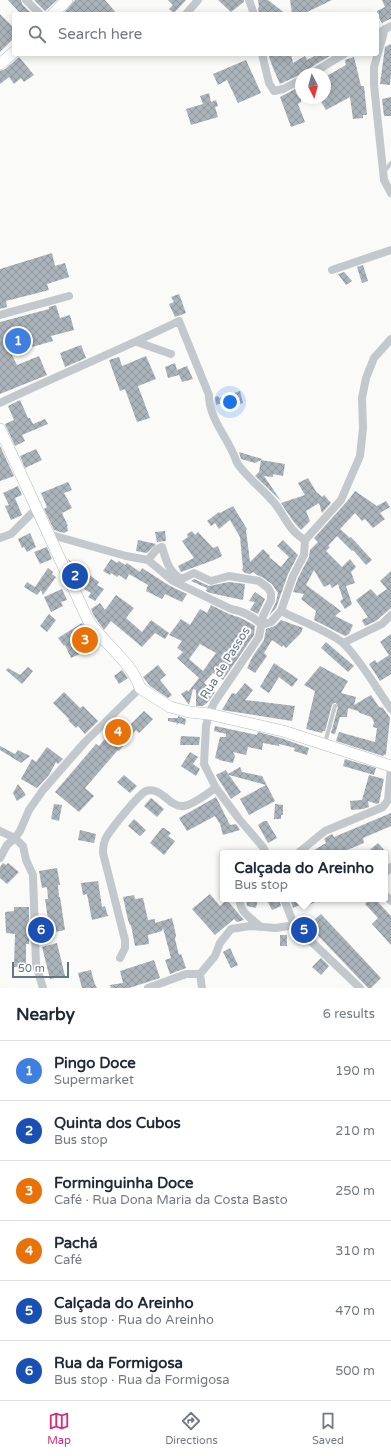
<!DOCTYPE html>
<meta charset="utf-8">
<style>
body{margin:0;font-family:"Varela Round",sans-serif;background:#f2f2f3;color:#1f2937}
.compass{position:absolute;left:295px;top:68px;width:36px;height:36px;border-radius:50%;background:#fff;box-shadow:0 2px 10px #0003;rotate:174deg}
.scale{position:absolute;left:12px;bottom:10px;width:57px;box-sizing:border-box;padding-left:4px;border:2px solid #657683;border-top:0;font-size:11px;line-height:14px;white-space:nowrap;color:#657683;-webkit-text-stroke:3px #fff;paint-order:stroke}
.you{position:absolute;left:230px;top:402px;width:14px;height:14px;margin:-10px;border:3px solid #fff;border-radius:50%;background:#1a73e8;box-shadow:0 0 0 6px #1a73e833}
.badge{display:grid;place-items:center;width:26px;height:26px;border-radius:50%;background:#db2777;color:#fff;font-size:13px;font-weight:700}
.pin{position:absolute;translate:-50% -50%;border:2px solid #fff;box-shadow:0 1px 4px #0006}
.popup{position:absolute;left:220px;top:850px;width:168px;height:52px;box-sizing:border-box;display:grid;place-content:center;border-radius:4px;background:#fff;filter:drop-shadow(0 1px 3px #0005);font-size:13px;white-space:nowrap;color:#747a83}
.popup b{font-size:15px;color:#1f2937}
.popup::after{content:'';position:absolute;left:50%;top:100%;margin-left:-8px;border:8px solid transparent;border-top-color:#fff}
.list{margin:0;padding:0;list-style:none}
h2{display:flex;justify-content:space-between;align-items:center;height:52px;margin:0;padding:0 16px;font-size:17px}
h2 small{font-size:13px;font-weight:400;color:#747a83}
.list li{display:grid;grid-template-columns:26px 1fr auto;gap:12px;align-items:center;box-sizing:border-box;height:60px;padding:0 16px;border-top:1px solid #e0e1e3}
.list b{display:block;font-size:15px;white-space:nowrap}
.list p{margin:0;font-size:13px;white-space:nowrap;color:#747a83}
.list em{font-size:13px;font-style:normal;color:#747a83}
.icon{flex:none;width:22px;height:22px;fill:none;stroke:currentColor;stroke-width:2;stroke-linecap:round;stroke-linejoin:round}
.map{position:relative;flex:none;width:391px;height:988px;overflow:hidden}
.search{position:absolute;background:#fff;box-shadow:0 2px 10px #0003;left:12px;right:12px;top:12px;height:44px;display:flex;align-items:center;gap:10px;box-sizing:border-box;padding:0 14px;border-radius:4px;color:#747a83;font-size:15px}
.sheet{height:412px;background:#fff}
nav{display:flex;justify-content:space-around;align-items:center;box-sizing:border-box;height:56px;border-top:1px solid #e0e1e3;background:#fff;font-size:11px;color:#747a83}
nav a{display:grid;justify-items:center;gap:2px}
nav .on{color:#db2777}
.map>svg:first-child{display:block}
.building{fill:url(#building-cross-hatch);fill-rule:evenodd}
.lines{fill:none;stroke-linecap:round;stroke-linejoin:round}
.secondary-casing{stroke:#b3babf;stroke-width:12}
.lane{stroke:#c3c8cc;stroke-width:4}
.street{stroke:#c3c8cc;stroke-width:8}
.secondary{stroke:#fff;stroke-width:11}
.labels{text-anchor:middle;stroke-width:4;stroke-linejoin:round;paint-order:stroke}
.street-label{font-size:12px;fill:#657683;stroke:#fff}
</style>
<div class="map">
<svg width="391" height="988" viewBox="0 0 391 988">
<defs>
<pattern id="building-cross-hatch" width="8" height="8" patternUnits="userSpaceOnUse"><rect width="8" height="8" fill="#aab3b9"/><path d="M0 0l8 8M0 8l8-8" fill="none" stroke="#8e969c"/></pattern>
</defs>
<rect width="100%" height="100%" fill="#fafaf8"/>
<path class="building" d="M8,0H21L22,4L32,14H21Z
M34,0H57L45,11Z
M75,0H105L117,14H63Z
M168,0H186L174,13L169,9L173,5Z
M218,0H244V2L231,12Z
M258,0H268L286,14H259L258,8L259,7Z
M290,0H332L307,12L292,13Z
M382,0H391V20L390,19L382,23L377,14V11L385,7Z
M0,14L14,28V38L0,52Z
M391,44V74L390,85L380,84L385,47Z
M268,54H291L293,63L305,56L307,60L318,54H333L313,66L306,72L280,84L273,68Z
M19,57L34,75L24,82L21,78L14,84L9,77L0,84V71L5,69Z
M354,57L361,86H364L367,115H363V118L353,119L350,97L326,110L319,98H325V77L346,65L345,60Z
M246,60L261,93L238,103L227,80L218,85L213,74Z
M297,88L298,90L301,88V102L298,104L305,122L291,127L280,97Z
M209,93L211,102L216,100L218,106L215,107L218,117L191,125L186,109L203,104L200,96Z
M391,97V116H384L382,99Z
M52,253L55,266L65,263L69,277L47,284L49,290L6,301L7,307L0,309V269Z
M363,265L368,281L362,283L357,267Z
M344,272L352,281L346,285L338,274Z
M179,294L186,313L175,317L169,304L174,302L171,297Z
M56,305L60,318L70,315L74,330L51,336L53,341L11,353L17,365L39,356L47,375L0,394V322L49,309V307Z
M81,345L86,358L65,367L60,353Z
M146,356L156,379L138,386L150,418L137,422L125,389L120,391L109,360L119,357L122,366Z
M175,363L177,370L187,366L193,379L182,382L179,375L168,378L165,367Z
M240,391L243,403L227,408L225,402L216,405L215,397L218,396L219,398Z
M20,400L28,418H30L33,424L45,419L48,424L22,435L25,441L15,446L5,424L14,420L8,406Z
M0,446L14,476L0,481Z
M36,449L42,460L25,468L20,456Z
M239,452L262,459L261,460L285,464L283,476L273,474V477L264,476L281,501L255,476L259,472L261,460L255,463L241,459Z
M308,478L317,493H318L322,497L324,495L331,503L322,513L319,503L306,511L310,521L301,530L293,521L281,503L305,495L298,483Z
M68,482L72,490L64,493L72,508L62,513L68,526H67L68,531L64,533L54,530L44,509L47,507L41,493Z
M18,486L22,495L15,498L22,515L11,520L5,506L9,505L3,493Z
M355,491L377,506L386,501L390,507L380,513L385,519L373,528L365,519L362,521L355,513L340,529L350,538L351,537L372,560L366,565L353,550L352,551L337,536L328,546L330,547L326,551L342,567L350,559L356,567L351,572L355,583L346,586L352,604L345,609L340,601L343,599L338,584L332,588L330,584L324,587L314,570L306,585L341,611L335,616L353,625L349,634L345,636L314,620L316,611L301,599L304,594L293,592L298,578L309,557L310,550L318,542L314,538L350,498Z
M233,506L247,529L246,530L250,562L263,549L270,556L269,557L281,567L289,557L277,546L283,540L298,555L288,574L276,608L269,616L276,602L278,593L272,584L262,577L257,575L253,572L250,574L245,573L242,570L243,568L240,537L230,520L219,529L215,523L211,526L207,521L219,512L220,513Z
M165,531L166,541L157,542L155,532Z
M192,531L195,535L198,532L213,548L218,546L222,556L214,560L181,572L178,566L194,558L182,541L188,537L187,534Z
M30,533L36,547L27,552L24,547L22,548L18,539Z
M138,540L156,544L147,553L136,551Z
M47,547L52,559L40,564L34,552Z
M68,559L99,582L97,585L104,589L95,601L88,597L91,593L84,589L89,583L73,570Z
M111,559L117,563L119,561L125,565L127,563L140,572L142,568L170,586L187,594L182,602L165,594L162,599L146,591L148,585L129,574L126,580L119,575L117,577L111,573L110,575L103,571Z
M48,568L53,572L52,574L56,577L43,595L41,590L37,595L24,587L27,582L35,587Z
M391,571V608L376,621L365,626L362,620L368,617L356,600L371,589L377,596L387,589L380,581Z
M194,579L209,586L229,582L245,584L243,600L210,593L206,591L207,588L191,581Z
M62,589L67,600L61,602L63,606L51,612L44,597Z
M255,592L265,599L258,614L250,610L255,602L249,601Z
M116,595L134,608L126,618L142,632L151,620L169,633L165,639L155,633L142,647L111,621L104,630L94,616L91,609L100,603L105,610Z
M211,605L229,614L241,618L252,624L255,626L254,635L223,680L213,673L204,683L215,692L208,702L203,706H196V690L193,689L189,705L181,694L187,690L188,692L199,678L177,658L183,652L177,648L182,641L169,635L181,619L190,625L200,609L207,613ZM200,644L216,653L203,671L189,659Z
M49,614L56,620L47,632L40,626Z
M281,620L303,628L301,633L286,648L283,645L282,647L272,640L264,653L267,656L255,673L247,668L253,656L264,640L266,629L275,626Z
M82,623L99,645L71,658L65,645L64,646L58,638Z
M391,634V674L380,681L369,664L375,660L377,663L389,655L380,642Z
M326,642L354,666L348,672L321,648Z
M274,663L298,679L292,687L279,677L269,693L260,687Z
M158,665L166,675L160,680L172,695L168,698L150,686L143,677Z
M320,666L348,681L341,693L356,697L354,705L371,695L379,707L383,708L390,718L386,754L383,756L336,741L339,732L375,742L377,728L373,727L374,722L371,717L360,713L358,711L348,708L347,717H340L335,734L331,733L338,707L336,703H334L332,705L325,731H323L322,733L306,729L315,691L304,685Z
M28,667L33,671L22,684L6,670L8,668L20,675Z
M122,670L128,678L119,684L114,676Z
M245,683L253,690L245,700L295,706L292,721L222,710L232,693L236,694Z
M64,692L80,708L83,706L98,721L85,734L78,726L76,728L68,720L69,719L53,703Z
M144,711L153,719L139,733L136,730L119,751L118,750L85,788L94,796L79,812L55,792L96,744L99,746L117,724L125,730Z
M178,716L186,719L185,725L179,723L176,725L177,723L168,721V718H178Z
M215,726L257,735L258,732L281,738L309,748L307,755L294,751L295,748L279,744V746L263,743L262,750L248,747L246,755L233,752L235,756L233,763L219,760V759L215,758L220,737H226V734L214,731Z
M181,736L200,737L199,745H180Z
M0,746L15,754L18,750L30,756L21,763L0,750Z
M47,747L63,759L58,764L56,762L49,775L37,788L21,779L32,759L36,762Z
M190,752L198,757L193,764L200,769L196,776L181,766Z
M345,759L376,768L374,775L343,766Z
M240,767L242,772L262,776L275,801L249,815L240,799L266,785L229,775L241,792L231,799L216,775L226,770L228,774Z
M124,775L137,786L130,793L117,782Z
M369,775L384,779L379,803L377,804L368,801L369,807L363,809L351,810L350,801L362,800Z
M18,784L26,795L17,801L13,793Z
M216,797L230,825L236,824L240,830L223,835L220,824L215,816L187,831L179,818Z
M151,798L164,809L157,817L144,806Z
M54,804L62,805L59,821L51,819Z
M275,804L283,805V815H281V819H274Z
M391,813V826L363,838L364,843L340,853H309L326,843L324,839L328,836L332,834L334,837Z
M134,819L146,830L140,836L128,826Z
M264,821H267L277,838L268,843L258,825Z
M162,828H164L171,833L168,836L175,841L164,855L150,843Z
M80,830L96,834L94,843L78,840Z
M378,843L387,853H366Z
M3,863L6,865L8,863L19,872L7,884L0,878V867Z
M57,868L60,885H58L59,897H60L65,930L50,933L45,899H48L47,887L42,888L39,871Z
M98,881L102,907L105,906L108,916L92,920L87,894L83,895L81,883Z
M210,894L220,906L227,900L244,920L237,922L234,919L215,935L192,909Z
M134,895L135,899L143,898L148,920L155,919V923L172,918L176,935L175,939L179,955L181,954L186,968L170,974L165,960L171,958L163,928L162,931L148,935L149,944L135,946L131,925H130L128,920L123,897Z
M246,899H258L256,908L247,906Z
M266,899H279L281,906L272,910Z
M290,899H323L303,907L302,904L293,908Z
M370,899H375L391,916V945L372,924L378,918L365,904Z
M14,907H29V944H26V966L14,967L15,934L6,933L5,912L14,911Z
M321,914L381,978L371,988H368L308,925Z
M280,935H287V946H280Z
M57,943L65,976L50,979L42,947Z
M230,948L238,965L231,968L223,952Z
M321,958L329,966L321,975L312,967Z
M154,960L160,978L129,988H111L110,985L123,983L120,971Z
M91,970L94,982L97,988H82L78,973Z"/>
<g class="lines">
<g class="secondary-casing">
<path id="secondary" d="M53,14L67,0
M0,64L14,52
M0,429L88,620C103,643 132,662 140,688L170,707L189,712L209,714L283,731L391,766"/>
</g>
<path class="lane" d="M384,172L391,163
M325,743L335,706"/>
<path class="street" d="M26,0L40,14
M249,0L254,14
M186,14L198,0
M385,29L374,67V85L384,180L391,193
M377,34L391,26
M262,54L269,83L274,91L283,89L301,80
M311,74L344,54
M332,270L391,250
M0,315L69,296
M137,342L171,354
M0,403C59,375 120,350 179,321L209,395C209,416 223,432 232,451C235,456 236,463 240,467C251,481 265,491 276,505C285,517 290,532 305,540
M48,534L126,556L148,560L173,581L231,609C242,611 254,617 262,625
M0,538L11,534L37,508
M148,560L157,549L162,547C166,560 169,573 182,579L194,573L211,581L229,576L259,581L268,588L271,593V600L263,616L259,637L214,703L209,714L206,726L204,764L216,788L239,819L263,847L266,853
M281,611C296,619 333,633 344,644C362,662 376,688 391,709
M262,625L271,622L281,611L293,576L304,555L305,540L341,500L360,456L363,428L362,398L366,378L374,358L391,339
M343,643L382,624L391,615
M0,831L15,838L23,846L26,860L33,875L36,965L43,988
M298,853L325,831L383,807L388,800L391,767
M0,858L7,845L15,838L20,831L29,810L43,790L85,742L140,688
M385,873L391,867
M385,895L391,901
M240,899C238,911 253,920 261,927
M284,899L294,925L360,988
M120,958L125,948V940L103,853C103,848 103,843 106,838C110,830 139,794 146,791C162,786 169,808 184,806C195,804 207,793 216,788
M200,974L202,988
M148,988L186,974H200L215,956L220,943L231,929L250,926L276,928L294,925"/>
<use href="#secondary" class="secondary"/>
</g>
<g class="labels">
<g class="street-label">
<text transform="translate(225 663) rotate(-58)" y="4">Rua de Passos</text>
</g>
</g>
</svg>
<svg class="compass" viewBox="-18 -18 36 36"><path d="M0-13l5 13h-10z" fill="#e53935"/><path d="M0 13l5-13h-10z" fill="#747a83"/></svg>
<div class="scale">50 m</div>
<div class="you"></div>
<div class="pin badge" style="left:18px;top:341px;background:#3f7fe0">1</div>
<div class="pin badge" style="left:75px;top:576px;background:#1a4fb4">2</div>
<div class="pin badge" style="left:85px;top:640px;background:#e8710a">3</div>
<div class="pin badge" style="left:118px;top:732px;background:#e8710a">4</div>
<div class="pin badge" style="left:304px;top:930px;background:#1a4fb4">5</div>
<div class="popup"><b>Calçada do Areinho</b>Bus stop</div>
<div class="pin badge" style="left:41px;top:930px;background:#1a4fb4">6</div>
<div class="search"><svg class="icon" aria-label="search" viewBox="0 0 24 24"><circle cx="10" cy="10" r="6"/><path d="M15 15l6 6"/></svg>Search here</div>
</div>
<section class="sheet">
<h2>Nearby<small>6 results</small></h2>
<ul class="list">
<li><span class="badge" style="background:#3f7fe0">1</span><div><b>Pingo Doce</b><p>Supermarket</p></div><em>190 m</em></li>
<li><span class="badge" style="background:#1a4fb4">2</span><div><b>Quinta dos Cubos</b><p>Bus stop</p></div><em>210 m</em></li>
<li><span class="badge" style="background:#e8710a">3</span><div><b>Forminguinha Doce</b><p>Café · Rua Dona Maria da Costa Basto</p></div><em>250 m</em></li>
<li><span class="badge" style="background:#e8710a">4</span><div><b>Pachá</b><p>Café</p></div><em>310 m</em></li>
<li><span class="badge" style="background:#1a4fb4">5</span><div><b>Calçada do Areinho</b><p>Bus stop · Rua do Areinho</p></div><em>470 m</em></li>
<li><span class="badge" style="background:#1a4fb4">6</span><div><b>Rua da Formigosa</b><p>Bus stop · Rua da Formigosa</p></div><em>500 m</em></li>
</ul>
</section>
<nav>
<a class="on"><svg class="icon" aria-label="map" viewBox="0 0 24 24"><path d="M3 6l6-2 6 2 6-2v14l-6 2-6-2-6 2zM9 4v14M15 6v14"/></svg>Map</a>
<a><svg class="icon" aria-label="directions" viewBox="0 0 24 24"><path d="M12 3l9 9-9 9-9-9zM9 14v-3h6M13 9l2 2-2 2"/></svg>Directions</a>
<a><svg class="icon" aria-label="saved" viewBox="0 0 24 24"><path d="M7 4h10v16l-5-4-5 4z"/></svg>Saved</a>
</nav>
